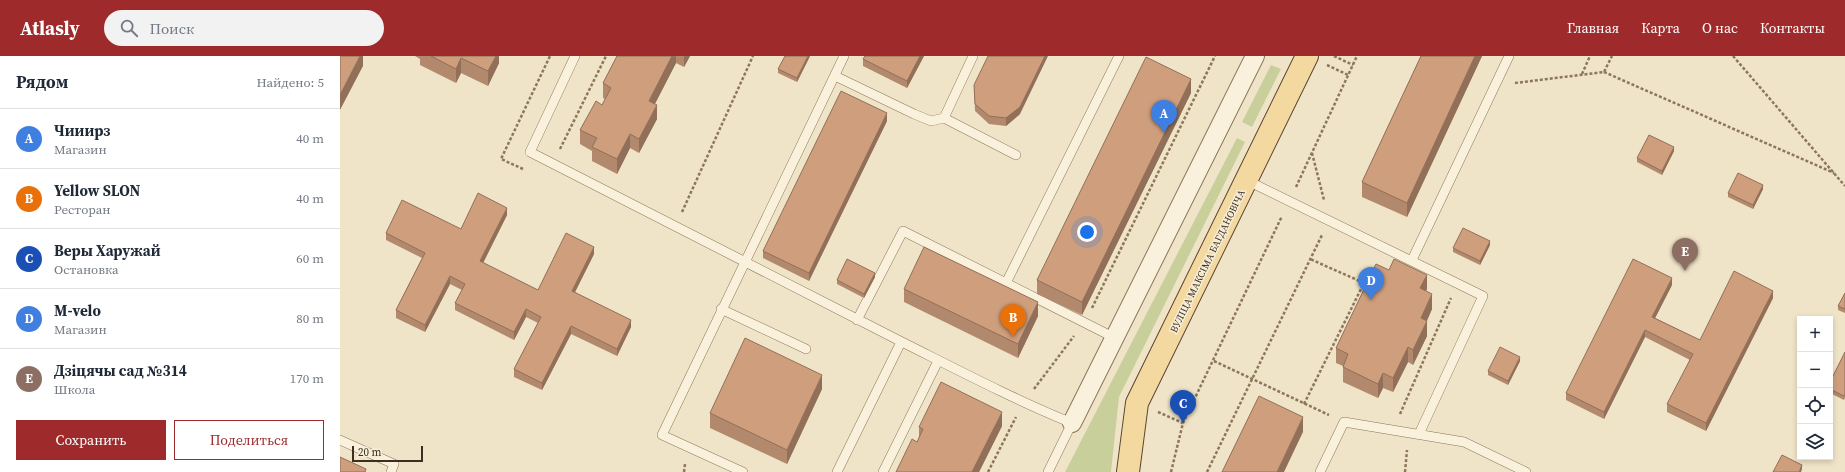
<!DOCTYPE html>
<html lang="ru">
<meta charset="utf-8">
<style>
body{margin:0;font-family:"Source Serif 4",serif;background:#f2f2f3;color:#1f2937}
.controls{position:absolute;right:12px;bottom:12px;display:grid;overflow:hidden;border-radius:0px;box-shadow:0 2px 6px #0003}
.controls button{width:36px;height:36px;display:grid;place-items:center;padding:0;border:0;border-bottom:1px solid #e0e1e3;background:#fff;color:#1f2937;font:20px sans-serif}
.scale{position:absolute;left:12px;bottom:10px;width:71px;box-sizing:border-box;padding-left:4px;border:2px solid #3d2e20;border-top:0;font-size:11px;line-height:14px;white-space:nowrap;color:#3d2e20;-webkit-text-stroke:3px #f7eed8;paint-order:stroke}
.you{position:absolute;left:747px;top:176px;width:14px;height:14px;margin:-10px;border:3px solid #fff;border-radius:50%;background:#1a73e8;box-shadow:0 0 0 6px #1a73e833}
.badge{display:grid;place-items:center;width:26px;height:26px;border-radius:50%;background:#9e2a2b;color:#fff;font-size:13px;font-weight:700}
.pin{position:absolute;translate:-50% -33px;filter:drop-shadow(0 1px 2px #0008)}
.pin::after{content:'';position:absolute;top:21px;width:14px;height:12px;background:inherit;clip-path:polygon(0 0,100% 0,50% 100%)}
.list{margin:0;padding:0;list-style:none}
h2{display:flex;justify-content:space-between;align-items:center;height:52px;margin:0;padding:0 16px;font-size:17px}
h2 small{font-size:13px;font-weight:400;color:#747a83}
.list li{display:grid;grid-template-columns:26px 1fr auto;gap:12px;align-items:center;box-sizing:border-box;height:60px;padding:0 16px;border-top:1px solid #e0e1e3}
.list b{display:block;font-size:15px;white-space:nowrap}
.list p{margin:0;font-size:13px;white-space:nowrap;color:#747a83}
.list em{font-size:13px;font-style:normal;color:#747a83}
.actions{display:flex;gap:8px;padding:12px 16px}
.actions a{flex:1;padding:9px 0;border:1px solid #9e2a2b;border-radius:0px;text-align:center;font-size:14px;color:#9e2a2b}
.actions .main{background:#9e2a2b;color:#fff}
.icon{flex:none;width:22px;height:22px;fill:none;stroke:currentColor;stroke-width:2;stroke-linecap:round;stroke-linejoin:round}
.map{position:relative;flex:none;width:1505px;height:416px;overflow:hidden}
header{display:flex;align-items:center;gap:24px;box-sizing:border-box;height:56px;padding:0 20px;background:#9e2a2b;color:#fff}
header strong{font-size:19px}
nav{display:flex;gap:22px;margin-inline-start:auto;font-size:14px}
.search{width:280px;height:36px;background:#f2f2f3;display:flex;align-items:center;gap:10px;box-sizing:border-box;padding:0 14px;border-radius:22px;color:#747a83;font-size:15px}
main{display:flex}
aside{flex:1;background:#fff}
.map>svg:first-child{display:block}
.green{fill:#c9cf9b}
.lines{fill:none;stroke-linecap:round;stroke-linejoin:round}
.lane-casing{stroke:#8d765c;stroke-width:10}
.street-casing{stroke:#8d765c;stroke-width:20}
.primary-casing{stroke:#5b4430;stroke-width:24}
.path{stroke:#8d765c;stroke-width:2.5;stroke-dasharray:3 2;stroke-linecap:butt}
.lane{stroke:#faf1dc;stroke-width:9}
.street{stroke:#faf1dc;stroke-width:18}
.primary{stroke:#f3d9a0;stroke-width:22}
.wall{fill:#b2896c}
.shaded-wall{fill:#916f58}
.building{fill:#cf9f7d;stroke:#916f58}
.labels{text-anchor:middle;stroke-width:3;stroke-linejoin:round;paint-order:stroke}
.street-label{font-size:10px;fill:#3d2e20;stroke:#f7eed8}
</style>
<header>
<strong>Atlasly</strong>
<div class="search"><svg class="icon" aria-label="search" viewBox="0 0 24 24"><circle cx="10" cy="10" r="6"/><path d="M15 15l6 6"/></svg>Поиск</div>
<nav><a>Главная</a><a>Карта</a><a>О нас</a><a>Контакты</a></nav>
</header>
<main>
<aside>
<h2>Рядом<small>Найдено: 5</small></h2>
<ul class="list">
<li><span class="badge" style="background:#3f7fe0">A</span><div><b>Чииирз</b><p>Магазин</p></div><em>40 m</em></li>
<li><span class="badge" style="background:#e8710a">B</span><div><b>Yellow SLON</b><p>Ресторан</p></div><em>40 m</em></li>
<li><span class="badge" style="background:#1a4fb4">C</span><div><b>Веры Харужай</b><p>Остановка</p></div><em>60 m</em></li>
<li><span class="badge" style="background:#3f7fe0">D</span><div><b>M-velo</b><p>Магазин</p></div><em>80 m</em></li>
<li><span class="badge" style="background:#8d6e63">E</span><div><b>Дзіцячы сад №314</b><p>Школа</p></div><em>170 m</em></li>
</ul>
<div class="actions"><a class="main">Сохранить</a><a>Поделиться</a></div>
</aside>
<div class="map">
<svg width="1505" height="416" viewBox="0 0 1505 416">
<rect width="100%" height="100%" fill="#f0e4c8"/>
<path class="green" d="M931,9L941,13L912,71L902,66Z
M897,82L905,86L779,341L771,416H725Z"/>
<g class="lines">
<g class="lane-casing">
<path id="lane" d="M235,0L190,96C313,160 437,223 562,286C618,314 673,343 732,367L708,416
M495,20L574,58L591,65L604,62L633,0
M604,62L676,99
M906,124L1143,240L1079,378
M1072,204L1169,0
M666,227L779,0
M381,253L466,293
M517,264L563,175L775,282
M0,384L54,408L51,416
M403,416L322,379L504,0
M497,416L561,286
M543,416L598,305
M980,416L1004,366L1124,386L1186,416"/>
</g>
<g class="street-casing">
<path id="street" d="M732,367L915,0"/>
</g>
<g class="primary-casing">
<path id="primary" d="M788,416L797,347L967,0"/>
</g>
<path class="path" d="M994,0L1013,9
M1393,0L1505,130
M987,9L1008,19
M1264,16L1494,117
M1242,18L1250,0
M1175,27L1264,16L1272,0
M220,93L266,0
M972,97L984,144
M183,113L161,103L210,0
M956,131L1017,0
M342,156L413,0
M752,252L875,0
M874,305L989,359
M694,333L734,280
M964,348L1024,227L970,203
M818,356L843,367
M1060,358L1111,242
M344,416L345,408
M648,416L676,361
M831,416L843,367L942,160
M867,416L982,179
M1065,416L1067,394"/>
<use href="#lane" class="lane"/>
<use href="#street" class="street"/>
<use href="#primary" class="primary"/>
</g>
<path class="wall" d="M75,0H159V7L148,30L121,17L116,27L80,9V3Z
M277,0H350L344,11L336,7L315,48L317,63L299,97L290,92L277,118L252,105V95L240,88V74L262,49L265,43L263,42V27Z
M470,0L457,26L438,17V13Z
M584,0L567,32L523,10V3Z
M1081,0H1142L1067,161L1022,141V126Z
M634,29L680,58L666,70L649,68L635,55Z
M851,37L742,259L697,238V224Z
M547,65L469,225L423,202V195Z
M1334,95L1322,119L1297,106V102Z
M1423,133L1413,153L1388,141V137Z
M167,159L143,207L198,234L254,198L235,236L291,271L277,300L231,278L202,334L174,321V313L198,267L186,261L174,284L115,254V247L122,234L110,228L85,276L56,262V254L82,202L46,184V177L121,173Z
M1150,189L1140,209L1113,196V192Z
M535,221L524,242L497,228V224Z
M1332,229L1315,262L1360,284L1433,242L1366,375L1327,356V348L1350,304L1305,281L1264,363L1226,344V337Z
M564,233L698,260L678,302L564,246Z
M1087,233L1086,235L1092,253L1087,265V280L1073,309L1068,306L1053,336L1043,332L1038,342L1003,326V310L996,307V292Z
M1505,237V257L1498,254V250Z
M1505,296V342L1504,344L1490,337V326Z
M1180,305L1168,329L1148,319V315Z
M482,333L447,408L370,372V357Z
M662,370L639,416H556L577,386L579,382V371Z"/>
<path class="shaded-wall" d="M20,0H23V10L0,54V39Z
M156,0H159V7L148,30V15Z
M332,0H336V7L309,59V45Z
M344,0H350L344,11Z
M468,0H470L457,26V22Z
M580,0H584L567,32V25Z
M705,0H708L680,58L666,70V62Z
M1135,0H1142L1067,161V147Z
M121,2V17L116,27V13Z
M851,23V37L742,259V246Z
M317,49V63L299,97V83Z
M547,57V65L469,225V217Z
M290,78V92L277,118V103Z
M1334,91V95L1322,119V115Z
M1423,129V133L1413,153V149Z
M167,152V159L140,213V205Z
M1150,185V189L1140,209V205Z
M254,191V198L232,242V235Z
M535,217V221L524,242V238Z
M1087,219V233L1080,247V232Z
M110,220V228L85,276V269Z
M1332,222V229L1312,268V261Z
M1433,235V242L1366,375V367Z
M1092,238V253L1081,277V262Z
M698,246V260L678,302V288Z
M186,253V261L174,284V276Z
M291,264V271L277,300V293Z
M1087,265V280L1073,309V294Z
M231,270V278L202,334V327Z
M1305,274V281L1264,363V356Z
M1068,291V306L1053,336V322Z
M1180,301V305L1168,329V325Z
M1043,317V332L1038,342V328Z
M482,319V333L447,408V394Z
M662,356V370L639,416H632Z
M963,361V376L944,416H937Z
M1462,409V413L1461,416H1459Z"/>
<path class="building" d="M0,0H20L0,39Z
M91,0H156L148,15L121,2L116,13Z
M277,0H332L309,45L317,49L299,83L290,78L277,103L252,91L257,82L240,74L256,45L262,49L271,32L263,27Z
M445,0H468L457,22L438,13Z
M525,0H580L567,25L523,3Z
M648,0H705L680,51L666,62L649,60L635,48L634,29Z
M1081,0H1135L1067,147L1022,126Z
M806,1L851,23L742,246L697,224Z
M501,35L547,57L469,217L423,195Z
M1309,79L1334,91L1322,115L1297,102Z
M1398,117L1423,129L1413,149L1388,137Z
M138,137L167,152L140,205L198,234L226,177L254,191L232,235L291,264L277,293L231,270L202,327L174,313L201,261L186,253L174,276L115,247L125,228L110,220L85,269L56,254L85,197L46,177L62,144L121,173Z
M1123,172L1150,185L1140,205L1113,192Z
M584,191L698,246L678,288L564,233Z
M507,203L535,217L524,238L497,224Z
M1054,203L1087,219L1080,232L1092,238L1081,262L1087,265L1073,294L1068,291L1053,322L1043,317L1038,328L1003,311L1008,298L996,292L1036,208L1049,214Z
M1293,203L1332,222L1312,261L1360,284L1394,215L1433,235L1366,367L1327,348L1353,298L1305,274L1264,356L1226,337Z
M1505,237V253L1498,250Z
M405,282L482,319L447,394L370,357Z
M1160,291L1180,301L1168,325L1148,315Z
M1505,296V338L1504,340L1490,333V326Z
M601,326L662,356L632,416H556L572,383L577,386L583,373L579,371Z
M919,340L963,361L937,416H882Z
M1442,399L1462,409L1459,416H1433Z
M0,401L26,413L25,416H0Z"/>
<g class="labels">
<g class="street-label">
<text transform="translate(867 205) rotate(-64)" y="4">ВУЛІЦА МАКСІМА БАГДАНОВІЧА</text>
</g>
</g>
</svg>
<div class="controls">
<button>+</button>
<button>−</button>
<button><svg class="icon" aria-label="locate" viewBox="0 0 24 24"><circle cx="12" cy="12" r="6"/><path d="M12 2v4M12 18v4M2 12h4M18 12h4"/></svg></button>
<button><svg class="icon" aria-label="layers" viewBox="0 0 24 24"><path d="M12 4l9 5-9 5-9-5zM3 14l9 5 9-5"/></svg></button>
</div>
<div class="scale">20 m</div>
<div class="you"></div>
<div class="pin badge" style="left:824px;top:77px;background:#3f7fe0">A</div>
<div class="pin badge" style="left:673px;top:281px;background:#e8710a">B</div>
<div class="pin badge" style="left:843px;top:367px;background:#1a4fb4">C</div>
<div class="pin badge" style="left:1031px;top:244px;background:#3f7fe0">D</div>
<div class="pin badge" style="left:1345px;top:215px;background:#8d6e63">E</div>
</div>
</main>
